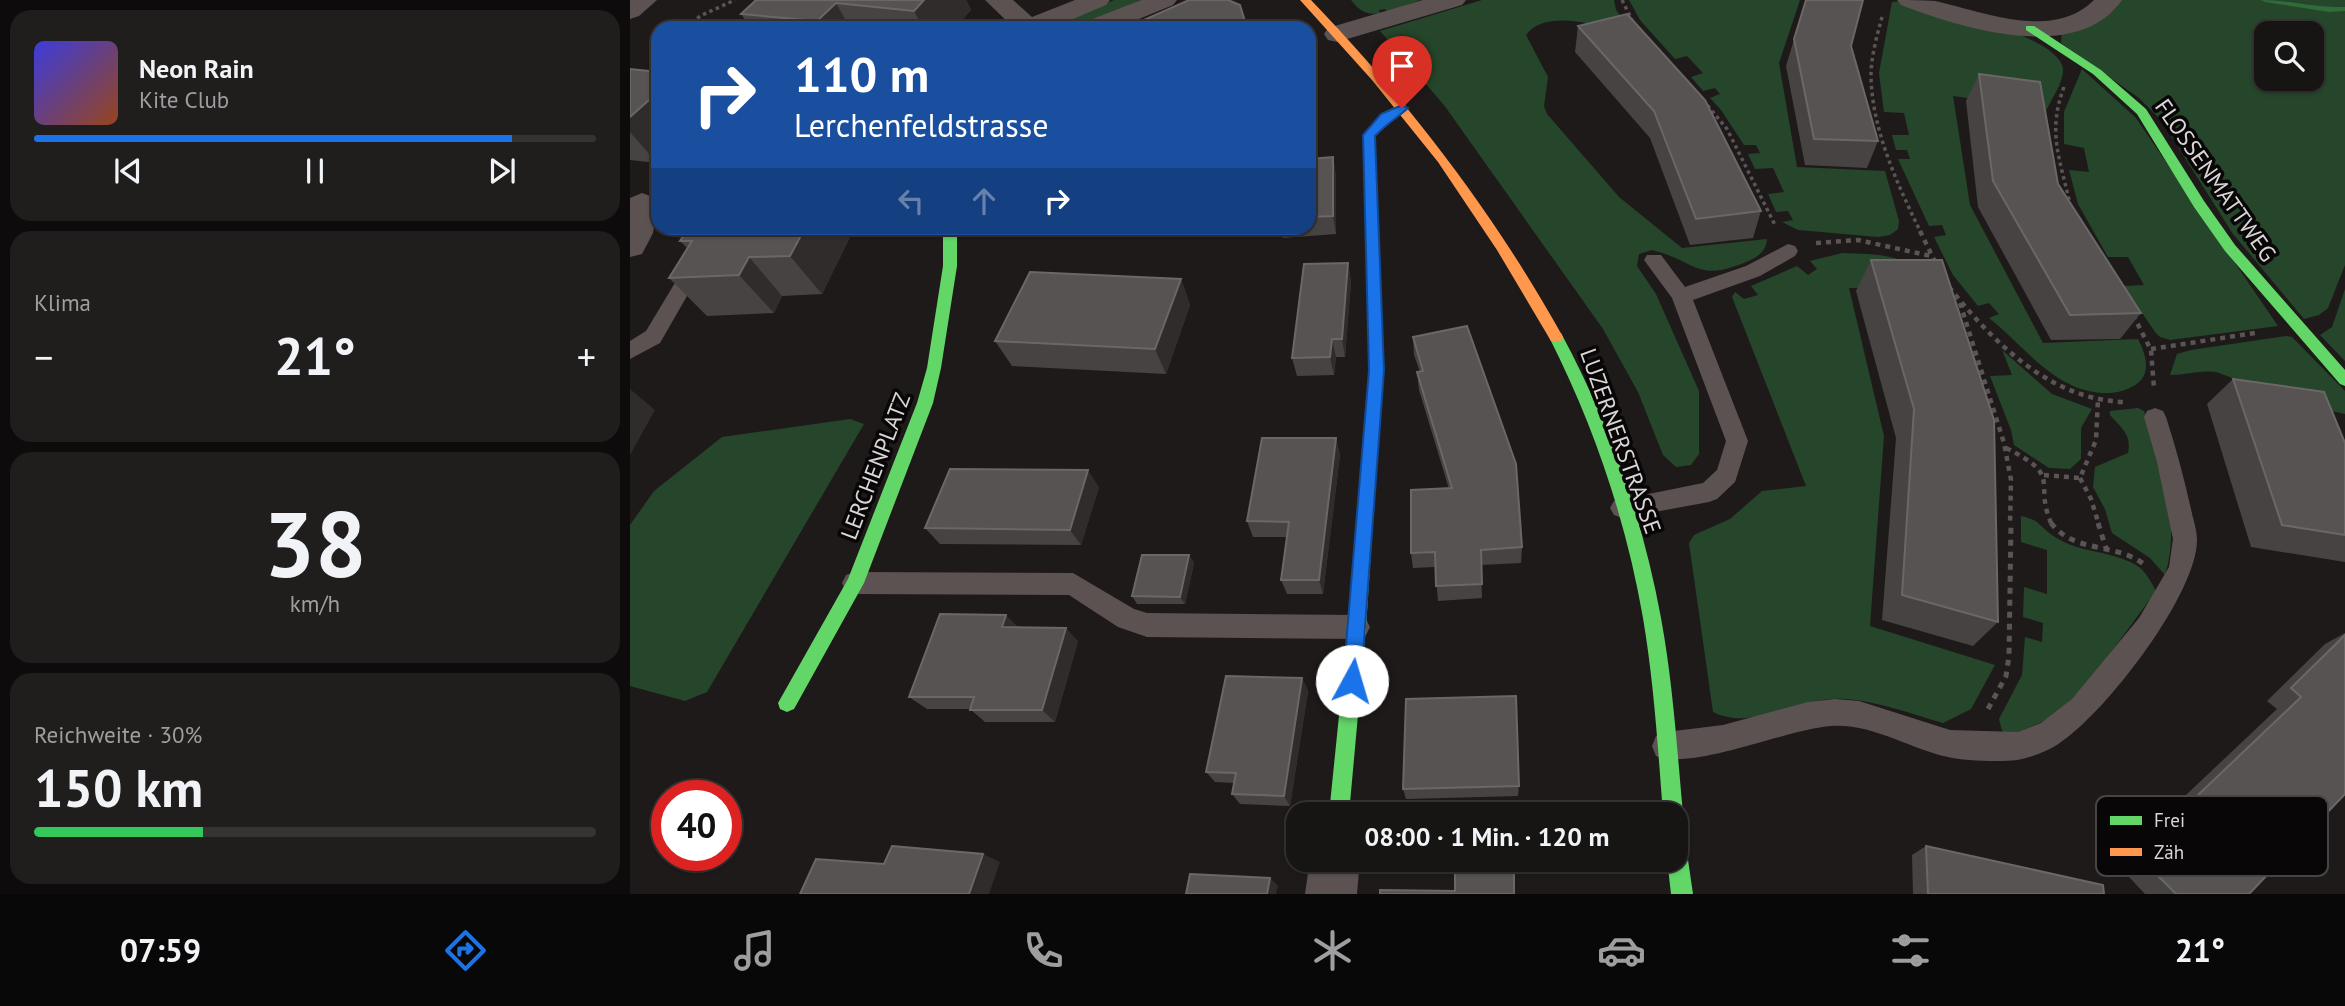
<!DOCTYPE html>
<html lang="de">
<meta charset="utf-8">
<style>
body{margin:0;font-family:"PT Sans",sans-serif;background:#201d1d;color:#f1f3f6;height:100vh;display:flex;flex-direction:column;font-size:26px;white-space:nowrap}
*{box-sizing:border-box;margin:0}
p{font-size:23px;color:#9e9ea0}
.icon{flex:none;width:38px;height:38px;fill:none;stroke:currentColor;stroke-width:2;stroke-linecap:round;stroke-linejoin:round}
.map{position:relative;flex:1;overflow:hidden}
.details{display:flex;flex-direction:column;gap:10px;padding:10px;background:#0d0b0b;width:630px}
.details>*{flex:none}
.top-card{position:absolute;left:21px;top:21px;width:665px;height:214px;border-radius:21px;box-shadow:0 2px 5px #0004,0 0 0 2px #363334;background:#1a4fa0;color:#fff;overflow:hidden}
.buttons{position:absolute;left:1624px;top:21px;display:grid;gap:14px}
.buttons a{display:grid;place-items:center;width:70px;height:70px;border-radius:14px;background:#171414;box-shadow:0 2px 5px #0004,0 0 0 2px #363334;font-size:35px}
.speed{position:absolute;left:21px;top:780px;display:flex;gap:14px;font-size:35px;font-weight:700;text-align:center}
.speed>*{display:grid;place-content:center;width:91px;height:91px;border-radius:50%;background:#171414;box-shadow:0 2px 5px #0004,0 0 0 2px #363334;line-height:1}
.speed .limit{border:10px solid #d22;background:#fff;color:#111}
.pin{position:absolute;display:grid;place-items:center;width:60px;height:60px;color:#fff;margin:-72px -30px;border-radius:50% 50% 50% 0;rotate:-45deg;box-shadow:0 0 7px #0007}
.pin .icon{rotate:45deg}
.me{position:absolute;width:77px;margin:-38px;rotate:6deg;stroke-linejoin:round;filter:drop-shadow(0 0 5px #0008)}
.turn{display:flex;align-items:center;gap:24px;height:147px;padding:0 28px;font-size:32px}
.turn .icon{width:91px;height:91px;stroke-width:2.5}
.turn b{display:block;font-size:49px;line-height:60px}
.lanes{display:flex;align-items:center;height:66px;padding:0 28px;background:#0003;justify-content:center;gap:35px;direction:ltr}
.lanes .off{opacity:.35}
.big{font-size:52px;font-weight:700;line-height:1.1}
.details .card{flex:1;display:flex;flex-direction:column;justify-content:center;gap:10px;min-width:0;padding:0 24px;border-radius:21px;background:#201d1d}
.details .dial{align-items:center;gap:0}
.dial b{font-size:91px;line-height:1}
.song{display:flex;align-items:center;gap:21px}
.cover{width:84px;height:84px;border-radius:10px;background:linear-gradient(135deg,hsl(240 70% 55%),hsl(20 70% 35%))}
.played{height:7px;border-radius:4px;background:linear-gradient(90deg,#1a73e8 85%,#363334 85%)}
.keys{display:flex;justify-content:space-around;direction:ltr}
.heat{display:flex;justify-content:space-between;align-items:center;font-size:38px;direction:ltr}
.charge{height:10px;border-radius:5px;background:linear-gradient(90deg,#34c759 30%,#363334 0)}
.trip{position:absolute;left:656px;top:802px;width:402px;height:70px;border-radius:21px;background:#171414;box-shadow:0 2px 5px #0004,0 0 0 2px #363334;font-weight:700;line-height:70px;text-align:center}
.dock{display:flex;height:112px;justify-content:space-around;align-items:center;background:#090808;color:#9e9ea0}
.dock .icon{width:49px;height:49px}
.dock .on{color:#1a73e8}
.dock b{font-size:32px;color:#f1f3f6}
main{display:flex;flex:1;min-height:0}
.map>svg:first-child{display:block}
.green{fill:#25462a;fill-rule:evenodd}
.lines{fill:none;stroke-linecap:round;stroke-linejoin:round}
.stream{fill:#2f6c3a;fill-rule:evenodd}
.path-far2{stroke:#5b5454;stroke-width:3.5;stroke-dasharray:3.5 3.5;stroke-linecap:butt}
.path-far1{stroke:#5b5454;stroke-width:4.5;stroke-dasharray:5 5;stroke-linecap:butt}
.path{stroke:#5b5454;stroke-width:5;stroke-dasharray:6 6;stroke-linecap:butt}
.lane{fill:#5d5252;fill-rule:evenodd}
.street{fill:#5d5252;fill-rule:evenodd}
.fast{fill:#63d668;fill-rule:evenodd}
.slow{fill:#ff974d;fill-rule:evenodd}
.wall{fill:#474343}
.shaded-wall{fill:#302c2c}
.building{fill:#575353;stroke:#6c6767;stroke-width:2}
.route{fill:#1a73e8;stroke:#114b97;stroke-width:2}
.labels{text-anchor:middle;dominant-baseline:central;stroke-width:7;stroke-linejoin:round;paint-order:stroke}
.street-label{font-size:23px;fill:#dbd6d6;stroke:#080606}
.key{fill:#080606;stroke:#474444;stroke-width:2}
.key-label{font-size:19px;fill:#dbd6d6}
</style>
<main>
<section class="details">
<div class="card">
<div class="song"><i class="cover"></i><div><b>Neon Rain</b><p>Kite Club</p></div></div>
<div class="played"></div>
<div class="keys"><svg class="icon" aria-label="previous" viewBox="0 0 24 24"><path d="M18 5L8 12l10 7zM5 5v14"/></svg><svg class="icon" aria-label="pause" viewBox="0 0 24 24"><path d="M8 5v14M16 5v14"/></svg><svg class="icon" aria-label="next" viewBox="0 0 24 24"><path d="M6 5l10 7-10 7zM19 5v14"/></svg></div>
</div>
<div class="card"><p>Klima</p>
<div class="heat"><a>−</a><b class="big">21°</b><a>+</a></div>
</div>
<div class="card dial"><b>38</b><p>km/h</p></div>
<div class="card"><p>Reichweite · 30%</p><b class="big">150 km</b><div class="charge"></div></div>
</section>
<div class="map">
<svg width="1715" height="894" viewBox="0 0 1715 894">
<rect width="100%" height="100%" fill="#1f1a1a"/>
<path class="green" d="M484,0H510L452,28L422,26Z
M721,0H791L757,12L755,9L749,10L750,13C736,16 729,10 721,0Z
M852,0H984L986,10L1005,35C978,28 916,6 896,35L918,77L914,106L917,114L989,197L1052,248L1137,239C1136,252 1128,257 1116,262C1066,283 1067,261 1022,250L1009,254L1007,266L1026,294L1069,391V454L1061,465L1046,467L1033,455L1008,392L973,329L814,105L750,31Z
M999,0H1170L1149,63L1167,167L1255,171L1269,221L1268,229L1260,235L1248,237L1168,230L1152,222L1163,220L1158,211L1146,212L1138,194L1154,192L1143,168L1125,169L1118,154L1130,153L1126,145H1114L1091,110L1080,98L1090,94L1085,88L1073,91L1061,77L1073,73L1057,56L1045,59L1010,20Z
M1487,0H1715V265L1698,308L1689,315L1674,319L1603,234L1531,120L1509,98L1431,43L1432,32ZM1636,33H1682V79H1636Z
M1272,1C1303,9 1429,34 1433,69C1434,81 1422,98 1417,109L1323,96L1340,205L1413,343L1508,339C1514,351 1521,368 1511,380C1504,388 1491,392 1481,393C1427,395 1398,349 1359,318L1369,314L1359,303L1348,306L1323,275L1304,237L1316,235L1312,225L1299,226L1268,159H1280L1277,150H1266L1262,135H1279L1274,113L1254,112L1249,73L1262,2Z
M1452,69L1506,118L1648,326L1540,340L1530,337L1525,332L1494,286L1514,285L1498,257H1478L1448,204L1439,170L1459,172L1454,148L1434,144V112Z
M1212,253C1257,255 1276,253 1308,288H1219L1254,436L1240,626L1365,665L1341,709L1313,723C1281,714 1236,697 1203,699C1162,701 1121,731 1083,712L1059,543L1064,535L1100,519L1132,491L1176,486L1102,297L1105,292L1114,299L1128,295L1121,286L1167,266L1178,275L1187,269L1180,261Z
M1715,289V361L1690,335L1702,327Z
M1656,336L1662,337L1715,391V414L1683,407L1586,372C1570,370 1557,375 1540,375L1547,354L1561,350Z
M1372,350L1422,394L1462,409L1451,428V459L1440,469L1419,468L1384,445L1381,430L1360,376L1382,375Z
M1508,408L1514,411C1530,464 1552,520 1535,575L1520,558L1482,533L1475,509L1463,487L1465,467L1498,453C1502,434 1491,428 1480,415V411Z
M220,419L234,424L77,692L55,701L0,686V525L24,491L92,437Z
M1391,516C1408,520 1406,522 1418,532C1444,554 1479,549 1506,565C1516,571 1521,582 1526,591L1451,693L1424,717L1379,736L1372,731L1369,719L1392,675L1395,637L1412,642L1413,623L1393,617L1394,587L1417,594V550L1391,542Z"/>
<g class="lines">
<path class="stream" d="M1631,0C1659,0 1687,8 1715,7V11L1699,12L1635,2Z"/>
<path class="path-far2" d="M992,0L1002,20
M1252,17C1247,36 1241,56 1241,76C1242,131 1268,185 1291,233
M57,28L70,16L105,0
M1434,87C1417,132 1430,159 1440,204
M1073,100L1097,129L1145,225"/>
<path class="path-far1" d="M1290,231L1306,264
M1186,243L1228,240L1301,256
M1319,287C1363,342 1420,400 1495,402
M1330,303L1374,443L1381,480L1380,525
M1503,315L1521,350L1524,388
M1521,349L1625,333
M1376,448C1435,477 1402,482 1422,525
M1414,475L1450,478L1466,440L1468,399
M1450,478L1461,499L1469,525"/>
<path class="path" d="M1421,523C1445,554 1486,542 1515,565
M1468,523L1476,548
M1358,709L1376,676L1379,656L1381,523"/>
<path class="lane" d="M78,228H96L30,343L0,359V341L16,331Z
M1158,244L1165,246L1168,251L1165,256L1130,276L1063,300L1118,441L1105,482L1087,499L1079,502L992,518L984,515L980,508L984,501L1073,483L1087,470L1096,441L1042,298L1014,260L1017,255H1031L1055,287L1116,266Z
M1525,408L1533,411L1536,417C1546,448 1554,478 1561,509C1563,519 1567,530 1567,540C1567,594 1476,712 1431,742C1421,750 1400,758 1387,760C1371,762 1334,761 1318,757C1280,749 1242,723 1201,726C1157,729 1063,771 1026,756L1022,746L1026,736L1036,732L1093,725L1178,702L1205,699L1229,701L1320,730L1388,732L1411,723L1442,699L1509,618L1539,567L1543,539L1527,462L1514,417L1517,411Z
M225,572L443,573L504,609L517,613L727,615L736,619L740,627L736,635L727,639L517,637L488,627L439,595L225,594L216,591L212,583L216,575Z"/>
<path class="street" d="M0,0H27L9,16L0,19Z
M355,0H383L402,17L445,0H480L476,5L422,28H384Z
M511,0H547L543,5L487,28H451L455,22Z
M793,0H836L832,5L707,42L698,40L694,34L698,28Z
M1267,0C1279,0 1293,0 1305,1C1354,12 1423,41 1464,0H1492C1447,65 1331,28 1271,5Z
M12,193L23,197L28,204L23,233L12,254L0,257V198Z
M680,859H730L727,894H675Z"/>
<path class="fast" d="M1396,26H1404L1471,70L1516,109L1574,201L1605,245L1715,370V386L1710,384L1595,251L1564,207L1507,114L1463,74L1396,30Z
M772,104L776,105V111L760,119L745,136L753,370L736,627L719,814H699L718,627L739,370L733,135L752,113Z
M313,228H327V266L311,368L303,403L234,583L164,709L157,712L150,709L148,703L218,579L287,403L297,368L313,266Z
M926,332L931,333C979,422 1013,519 1031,618C1043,683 1047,749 1053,814L1046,823V814H1033C1028,749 1024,683 1013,618C996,520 964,426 919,337Z
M1046,836L1053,839L1056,846L1063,894H1041L1037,859H1046Z"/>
<path class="slow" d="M670,0H681C779,102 864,213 933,337L931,341H921L867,250L808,162L742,80Z"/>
</g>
<path class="wall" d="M126,0H336L341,10L325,28H121L111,14Z
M1176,0L1221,46L1248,141L1237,168L1175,165L1156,66Z
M948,26L1131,211L1123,238L1060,245L1020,138L945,52Z
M0,69L28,72L27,163L0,160Z
M1349,74L1428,184L1511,313L1490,339L1421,340L1348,207L1336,101Z
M703,157L706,176V234L653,238L650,228H679V159Z
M58,228H212L220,237L192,294L152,296L144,313L77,316L39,278L57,248L50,241Z
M1241,260L1368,622L1343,646L1252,620L1266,438L1226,291Z
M718,263L721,282L715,357H706L704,375L667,376L662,358Z
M551,279L560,305L536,374L382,366L365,341Z
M783,337L892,547L891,563L851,565L852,598L808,601L805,567L783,568L781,553L819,489L789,390L787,372H790L784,355Z
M1603,379L1715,443V562L1621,547L1577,404Z
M706,438L710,455L693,594H657L651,580L657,537H623L617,521Z
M469,487L451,545L310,544L295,528Z
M559,555L564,563L555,604H507L502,596Z
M388,627L448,641L425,722H355L340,709H297L279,697Z
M1715,633V794L1619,894H1515L1485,862L1647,709L1637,701L1695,644Z
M672,678L678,691L660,806L610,804L602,794L604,783L585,782L576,772Z
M889,786L888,796L776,799L773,789Z
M1296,846L1474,894H1283L1282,855Z"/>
<path class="shaded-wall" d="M294,0H336L341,10L325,28H293L284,11Z
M206,3L220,28H191L187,21Z
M28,92V163H27L0,132V117Z
M703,157L706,176V234L703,216Z
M175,228H212L220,237L192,294L160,256Z
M119,257L152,296L144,313L109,275Z
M718,263L721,282L715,357L712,339Z
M551,279L560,305L536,374L525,349Z
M702,339L706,357L704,375L700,357Z
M0,389L25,410L0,455Z
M706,438L710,455L693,594L689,580Z
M458,470L469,487L451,545L440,530Z
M559,555L564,563L555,604L550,597Z
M376,615L390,629L372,627Z
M436,628L448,641L425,722L412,710Z
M672,678L678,691L660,806L654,796Z
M353,854L370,862L359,894H339Z
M640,878L648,886L646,894H637Z"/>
<path class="building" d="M126,0H294L284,11L206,3L187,21L111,14Z
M559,0H598L610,5L617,28H496Z
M1176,0H1233L1221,46L1248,141L1184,139L1164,39Z
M997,14L1075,100L1131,211L1066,219L1024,111L948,26Z
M0,69L28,72V92L0,117Z
M1349,74L1410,82L1428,184L1511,313L1440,315L1363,181Z
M703,157V216L679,217V159Z
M58,228H175L160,256L119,257L109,275L39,278L62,241H50Z
M1241,260H1312L1364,420L1368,622L1272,595L1284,409Z
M718,263L712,339H702L700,357L662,358L674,264Z
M400,272L551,279L525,349L365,341Z
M837,326L886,464L892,547L851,550L852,584L806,586L805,552L781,553V490L822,488L787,372L793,371L783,337Z
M1603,379L1694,392L1715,443V535L1652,525Z
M632,438H706L689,580H651L659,522L617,521Z
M320,469L458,470L440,530L295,528Z
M512,555H559L550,597L502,596Z
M310,614L376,615L372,627L436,628L412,710H340L344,697H279Z
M1715,635V794L1619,894H1546L1506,854L1671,697L1661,688Z
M596,676L672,678L654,796L602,794L606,773L576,772Z
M886,696L889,786L773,789L776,699Z
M262,846L353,854L339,894H170L186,859L254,864Z
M1296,846L1473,885L1474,894H1298Z
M825,871L884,872V894H750V890L825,891Z
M560,874L640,878L637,894H556Z"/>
<path class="route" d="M772,105L778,108C767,118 756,124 745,136L754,370L731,681L728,687L722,690L715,687L713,681L739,370L733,135L751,114Z"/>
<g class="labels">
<g class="street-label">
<text transform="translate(1586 180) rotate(55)">FLOSSENMATTWEG</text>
<text transform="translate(991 441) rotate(70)">LUZERNERSTRASSE</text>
<text transform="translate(245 466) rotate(-69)">LERCHENPLATZ</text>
</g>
</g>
<rect x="1466" y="796" width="232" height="80" rx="10" class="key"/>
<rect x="1480" y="816" width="32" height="9" fill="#63d668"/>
<rect x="1480" y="848" width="32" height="8" fill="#ff974d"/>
<g class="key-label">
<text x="1524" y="827">Frei</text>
<text x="1524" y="859">Zäh</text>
</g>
</svg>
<div class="buttons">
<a><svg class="icon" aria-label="search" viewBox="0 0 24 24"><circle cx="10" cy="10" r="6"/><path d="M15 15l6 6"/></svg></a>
</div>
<div class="speed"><div class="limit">40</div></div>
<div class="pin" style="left:772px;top:108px;background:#d93025"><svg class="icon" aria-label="arrive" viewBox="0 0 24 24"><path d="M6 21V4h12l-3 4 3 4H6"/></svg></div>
<svg class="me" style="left:722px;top:681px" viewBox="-20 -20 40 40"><circle r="19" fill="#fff"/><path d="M0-13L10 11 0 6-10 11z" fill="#1a73e8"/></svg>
<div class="trip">08:00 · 1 Min. · 120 m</div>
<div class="top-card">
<div class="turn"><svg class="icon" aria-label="right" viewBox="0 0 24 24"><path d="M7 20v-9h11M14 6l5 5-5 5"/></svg><div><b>110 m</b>Lerchenfeldstrasse</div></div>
<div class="lanes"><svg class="icon off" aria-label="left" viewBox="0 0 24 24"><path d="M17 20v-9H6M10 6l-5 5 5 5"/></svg><svg class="icon off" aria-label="ahead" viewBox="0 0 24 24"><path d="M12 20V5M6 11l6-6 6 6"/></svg><svg class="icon" aria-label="right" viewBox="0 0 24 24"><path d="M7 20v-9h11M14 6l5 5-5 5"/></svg></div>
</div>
</div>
</main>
<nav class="dock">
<b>07:59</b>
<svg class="icon on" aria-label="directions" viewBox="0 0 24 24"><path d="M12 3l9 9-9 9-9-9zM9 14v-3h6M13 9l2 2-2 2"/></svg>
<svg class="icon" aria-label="music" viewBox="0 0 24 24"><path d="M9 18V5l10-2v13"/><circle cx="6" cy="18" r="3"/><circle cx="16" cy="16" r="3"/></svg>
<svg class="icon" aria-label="phone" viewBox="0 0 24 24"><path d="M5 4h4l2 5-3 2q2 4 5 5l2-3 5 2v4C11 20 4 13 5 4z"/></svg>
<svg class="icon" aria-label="climate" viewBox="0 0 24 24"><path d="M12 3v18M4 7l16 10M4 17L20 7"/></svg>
<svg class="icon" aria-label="car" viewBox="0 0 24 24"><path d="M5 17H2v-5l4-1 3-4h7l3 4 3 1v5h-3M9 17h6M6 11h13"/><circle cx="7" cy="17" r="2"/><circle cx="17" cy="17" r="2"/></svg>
<svg class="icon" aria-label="filters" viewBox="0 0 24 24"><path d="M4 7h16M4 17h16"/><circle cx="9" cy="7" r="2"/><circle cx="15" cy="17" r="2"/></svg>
<b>21°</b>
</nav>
